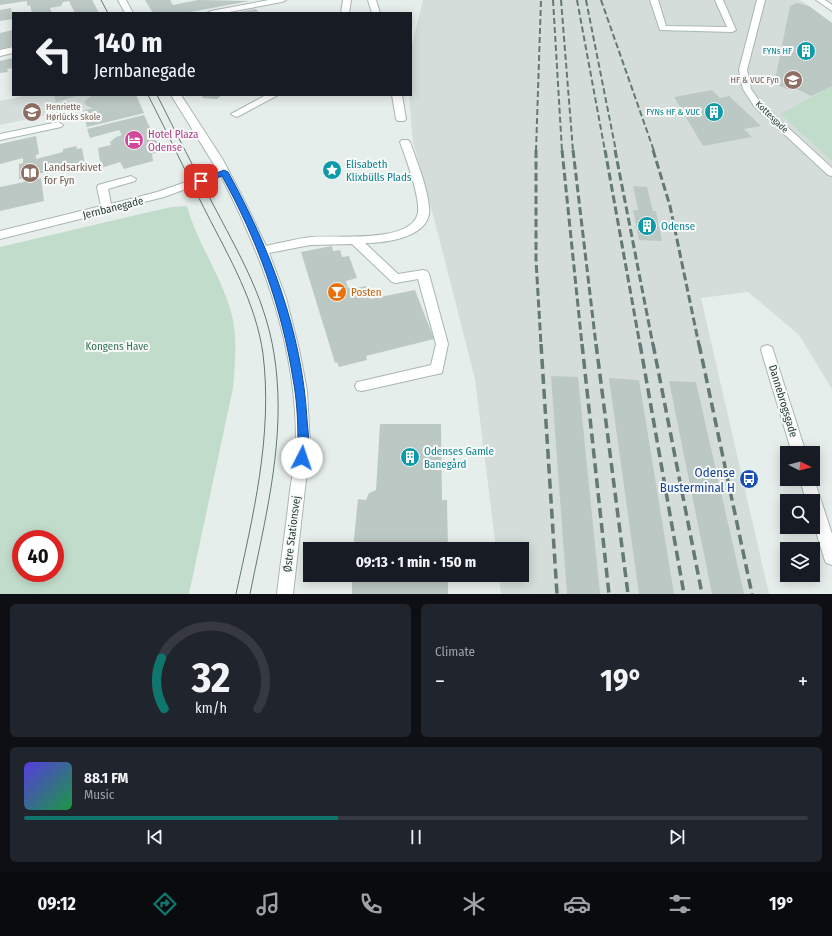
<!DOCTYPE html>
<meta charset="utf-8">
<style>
body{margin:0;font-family:"Fira Sans Condensed",sans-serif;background:#20242c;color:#f1f3f6;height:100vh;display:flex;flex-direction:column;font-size:15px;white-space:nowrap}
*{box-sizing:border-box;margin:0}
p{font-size:13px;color:#9ea1a6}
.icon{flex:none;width:22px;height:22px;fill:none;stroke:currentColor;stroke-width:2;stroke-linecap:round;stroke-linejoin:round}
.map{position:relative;height:594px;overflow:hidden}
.panel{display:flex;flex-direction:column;gap:10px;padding:10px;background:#0d0f14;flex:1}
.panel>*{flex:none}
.top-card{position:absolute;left:12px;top:12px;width:400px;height:84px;border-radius:0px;box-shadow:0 2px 10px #0003;background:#171b24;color:#f1f3f6;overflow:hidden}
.needle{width:26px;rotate:96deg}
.fabs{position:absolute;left:780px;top:446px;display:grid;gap:8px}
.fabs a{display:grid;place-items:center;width:40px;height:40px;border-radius:0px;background:#171b24;box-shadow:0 2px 10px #0003;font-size:20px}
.speed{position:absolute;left:12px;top:530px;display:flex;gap:8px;font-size:20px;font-weight:700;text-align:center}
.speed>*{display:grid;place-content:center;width:52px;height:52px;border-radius:50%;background:#171b24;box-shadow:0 2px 10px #0003;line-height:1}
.speed .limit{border:6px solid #d22;background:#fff;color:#111}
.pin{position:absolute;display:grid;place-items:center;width:34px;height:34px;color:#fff;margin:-17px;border-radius:8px;box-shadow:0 2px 6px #0006}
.me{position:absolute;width:44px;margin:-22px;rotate:4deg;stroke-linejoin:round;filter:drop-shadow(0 0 3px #0008)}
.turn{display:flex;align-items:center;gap:14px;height:84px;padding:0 16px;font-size:18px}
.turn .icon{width:52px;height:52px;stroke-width:2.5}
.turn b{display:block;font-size:28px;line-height:34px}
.big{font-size:30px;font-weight:700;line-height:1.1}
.panel .tile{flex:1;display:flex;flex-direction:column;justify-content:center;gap:6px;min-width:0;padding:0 14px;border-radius:6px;background:#20242c}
.panel .dial{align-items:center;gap:0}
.dial svg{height:104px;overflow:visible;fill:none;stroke:#363941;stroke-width:7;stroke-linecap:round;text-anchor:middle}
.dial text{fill:#f1f3f6;stroke:none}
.song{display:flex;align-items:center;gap:12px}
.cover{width:48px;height:48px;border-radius:6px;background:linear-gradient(135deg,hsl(250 70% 55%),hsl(140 70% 35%))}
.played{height:4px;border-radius:2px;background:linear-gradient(90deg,#0f766e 40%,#363941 40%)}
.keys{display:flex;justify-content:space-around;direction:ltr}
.heat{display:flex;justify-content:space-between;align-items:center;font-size:22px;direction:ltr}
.panel .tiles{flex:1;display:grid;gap:10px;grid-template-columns:1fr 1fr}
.tile:last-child{grid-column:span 2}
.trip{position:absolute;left:303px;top:542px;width:226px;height:40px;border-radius:0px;background:#171b24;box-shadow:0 2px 10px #0003;font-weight:700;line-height:40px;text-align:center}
.tabs{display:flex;height:64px;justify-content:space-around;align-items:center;background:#090b0e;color:#9ea1a6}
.tabs .icon{width:28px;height:28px}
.tabs .selected{color:#0f766e}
.tabs b{font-size:18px;color:#f1f3f6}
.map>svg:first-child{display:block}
.built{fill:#d4ddda}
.green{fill:#c2dccb;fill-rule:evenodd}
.building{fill:#bcc8c4}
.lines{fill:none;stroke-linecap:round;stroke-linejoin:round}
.minor-casing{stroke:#a9b6b2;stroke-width:2}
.minor{fill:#fff;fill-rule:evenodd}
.tram{stroke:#627975;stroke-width:1}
.rail-far2{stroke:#627975;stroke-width:2;stroke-dasharray:6 3;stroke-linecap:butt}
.rail-far1{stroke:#627975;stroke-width:3;stroke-dasharray:8 3.5;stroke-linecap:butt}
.rail{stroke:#627975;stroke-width:3.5;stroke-dasharray:10 5;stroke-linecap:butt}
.route{fill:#1a73e8;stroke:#114b97}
.labels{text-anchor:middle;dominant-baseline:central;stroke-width:4;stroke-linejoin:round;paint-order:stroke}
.far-culture-label{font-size:9px;fill:#0d838f;stroke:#f7faf9;text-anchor:end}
.far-education-label{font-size:9px;fill:#785e54;stroke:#f7faf9;text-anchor:end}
.far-street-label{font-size:9px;fill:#273e3a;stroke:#f7faf9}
.hotel-label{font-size:11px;fill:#b23c85;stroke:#f7faf9;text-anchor:start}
.culture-label{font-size:11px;fill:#0d838f;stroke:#f7faf9;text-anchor:start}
.education-label{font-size:11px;fill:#785e54;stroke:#f7faf9;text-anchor:start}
.street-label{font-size:11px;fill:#273e3a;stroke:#f7faf9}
.food-label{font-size:11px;fill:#c56008;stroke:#f7faf9;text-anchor:start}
.park-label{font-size:11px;fill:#357151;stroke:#f7faf9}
.near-transit-label{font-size:13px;fill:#164399;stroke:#f7faf9;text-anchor:end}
</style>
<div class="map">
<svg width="832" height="594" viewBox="0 0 832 594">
<rect width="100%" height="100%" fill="#e6eeeb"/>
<path class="built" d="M423,0H800L832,23V389L799,335L748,292L701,298L769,594H501L499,575H522V549H496L475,379L436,226L413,142L409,95H411V49Z
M28,95H136L144,113L87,127L83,111L80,108L0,125V101Z"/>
<path class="green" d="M832,86V161L780,114Z
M187,206C197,243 221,275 231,312C238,336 235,363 233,388L189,594H0V247L136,215L172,207ZM21,539H55V573H21Z"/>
<path class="building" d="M0,0H27V1L0,5Z
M27,0H92L99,13H75L69,1L63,2L61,6L50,8L52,13H32L30,5L27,6Z
M145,0H170L173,5L198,0L250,1L185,13H153Z
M797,3L809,6L832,23V86L811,96L799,90L787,89L777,85L775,80L790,6Z
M11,8L13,19L0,21V10Z
M256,9L259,13H239V12Z
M13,30V46L0,49V33Z
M13,58V68L7,69L8,72L0,73V61Z
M712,90L720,98L729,96L761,126L744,129L752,137L703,146L674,97Z
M54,95H80L56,102Z
M92,95H136L144,113L87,127L83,111L93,108L87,106L84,102Z
M201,95H222L217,99L203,98Z
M144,115L161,151L152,154L153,161L124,169L120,162L101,168L98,148L111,145L110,142L116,137L122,135L119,130L90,138L87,129Z
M36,136L39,154L36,155V159L63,152V149L76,146L77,149L82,148L85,165L36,174L37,179L41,178L44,201L0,211V187L24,182L23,179H19V164L23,163V158L0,164V144Z
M633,186L647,187L653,211H656L662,241L639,240L633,210H638Z
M332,246L333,251L340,250L342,257L349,256L357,278L346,281L348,288L352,287L353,289L366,286L370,299L415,290L434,339L366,356L367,360L339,367L337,362L335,363L301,252Z
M551,376L578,377L600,594H567Z
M609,378L639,380L674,594H639Z
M669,381L696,382L744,594H712Z
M380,424H441L442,500H447L448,549H353L358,499L366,500L369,493L376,490Z
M352,575H448V594H352Z"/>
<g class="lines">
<defs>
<path id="minor" d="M118,0H126L133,13H125Z
M269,0H286L282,2L224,13H207L211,11Z
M343,0H351L349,13H341Z
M368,0H376L380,13H372Z
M650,0H658L666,26L727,27L715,0H723L736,30L732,32L660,30Z
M757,0H765L747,70L751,89L760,102L832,168V176L828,175L754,106L743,89L739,70Z
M816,0H825L832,5V11Z
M13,47V53L0,56V50Z
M171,95H181L223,160L244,200L266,246C280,243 295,239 311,237C335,235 407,243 417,216C423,203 405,156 400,142L402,140H408L410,142C416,159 431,196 429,214C425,238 385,243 365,243L398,274L423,270L427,271L429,274L448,344L442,373L362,391L357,390L355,386L357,382L362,381L431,365L436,344L418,279L396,283L392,282L352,244L310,245L269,253L286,298L299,349L307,391L310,444L293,594H277C281,560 286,526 290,491C292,476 296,459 296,443C297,349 264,259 221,176L164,197L112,210L111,212L104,213L0,239V231L101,206L97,187L98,185L131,176L136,179L135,181L108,189L111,204L157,192L218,171Z
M266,95H278L239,116L236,117L231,114Z
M392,95H402L406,119L404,121H398L396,119Z
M58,122L63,125L61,127L0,140V134Z
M767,345L772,347L773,350L806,453H792L761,350L762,347Z
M813,476L832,534V565L826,563L824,558L813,522V501H806L800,479H813Z"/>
</defs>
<use href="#minor" class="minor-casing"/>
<use href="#minor" class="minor"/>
<path class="tram" d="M101,0L108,13
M148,95C168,134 186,173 206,212C229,257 256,303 263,354C273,435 253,516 236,594
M157,95C176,133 195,170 215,208C246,267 272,311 277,379C283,451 264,524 250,594"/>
<path class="rail-far2" d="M553,0L562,151
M561,0L573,151
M577,0L605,151
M586,0L616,151
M601,0L654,151
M536,151L541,0"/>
<path class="rail-far1" d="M536,150V260L541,345
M562,150L582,345
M573,150L596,345
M605,150L640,345
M615,150L653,345
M653,150L670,206L699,345"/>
<path class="rail" d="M541,344L557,594
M582,344L609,594
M596,344L628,594
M640,344L684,594
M653,344L702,594
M699,344L752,594"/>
</g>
<path class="route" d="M224,170L228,172C270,248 302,332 307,419C308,432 311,449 305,461L302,462L298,461C295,455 298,449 298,443C298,422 297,400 293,379C282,308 257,239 222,176L201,183L197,181Z"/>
<defs>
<symbol id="building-disc" viewBox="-11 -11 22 22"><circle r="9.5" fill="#0f9aa8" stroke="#f7faf9"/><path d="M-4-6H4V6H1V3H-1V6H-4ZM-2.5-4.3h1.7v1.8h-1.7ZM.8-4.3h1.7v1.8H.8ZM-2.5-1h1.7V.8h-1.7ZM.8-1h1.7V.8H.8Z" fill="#fff"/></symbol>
<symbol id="university-disc" viewBox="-11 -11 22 22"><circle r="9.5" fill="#8d6e63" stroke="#f7faf9"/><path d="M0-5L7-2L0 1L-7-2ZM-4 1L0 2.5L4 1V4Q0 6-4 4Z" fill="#fff"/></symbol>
<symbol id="school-disc" viewBox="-11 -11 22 22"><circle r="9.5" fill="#8d6e63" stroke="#f7faf9"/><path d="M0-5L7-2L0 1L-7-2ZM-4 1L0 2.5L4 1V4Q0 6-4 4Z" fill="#fff"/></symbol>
<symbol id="hotel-disc" viewBox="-11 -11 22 22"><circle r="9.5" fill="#d1479c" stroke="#f7faf9"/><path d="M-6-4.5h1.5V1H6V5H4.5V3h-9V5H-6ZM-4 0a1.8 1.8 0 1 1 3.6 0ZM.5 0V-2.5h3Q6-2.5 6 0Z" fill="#fff"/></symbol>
<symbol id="sight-disc" viewBox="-11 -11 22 22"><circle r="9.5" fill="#0f9aa8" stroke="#f7faf9"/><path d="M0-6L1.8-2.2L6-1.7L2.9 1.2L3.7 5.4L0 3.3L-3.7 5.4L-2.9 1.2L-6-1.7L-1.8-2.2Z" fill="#fff"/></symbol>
<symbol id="library-disc" viewBox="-11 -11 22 22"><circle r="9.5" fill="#8d6e63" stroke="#f7faf9"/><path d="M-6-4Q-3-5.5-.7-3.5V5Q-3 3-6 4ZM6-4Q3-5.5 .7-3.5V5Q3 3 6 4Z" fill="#fff"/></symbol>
<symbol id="bar-disc" viewBox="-11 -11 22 22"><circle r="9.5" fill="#e8710a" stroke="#f7faf9"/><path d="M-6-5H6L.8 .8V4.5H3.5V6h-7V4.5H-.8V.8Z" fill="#fff"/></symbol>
<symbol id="bus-disc" viewBox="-11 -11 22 22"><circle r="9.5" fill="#1a4fb4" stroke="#f7faf9"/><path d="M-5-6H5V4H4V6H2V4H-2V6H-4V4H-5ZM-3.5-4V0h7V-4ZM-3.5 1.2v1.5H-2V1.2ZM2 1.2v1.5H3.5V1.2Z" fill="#fff"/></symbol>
</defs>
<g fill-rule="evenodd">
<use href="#building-disc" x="795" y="40" width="22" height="22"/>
<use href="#university-disc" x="782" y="69" width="22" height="22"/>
<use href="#school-disc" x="21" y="101" width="22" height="22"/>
<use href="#building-disc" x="703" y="101" width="22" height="22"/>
<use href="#hotel-disc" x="123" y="129" width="22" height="22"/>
<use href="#sight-disc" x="321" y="159" width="22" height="22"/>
<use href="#library-disc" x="19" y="162" width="22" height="22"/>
<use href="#building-disc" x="636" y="215" width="22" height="22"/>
<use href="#bar-disc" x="326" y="281" width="22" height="22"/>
<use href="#building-disc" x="399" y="446" width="22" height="22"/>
<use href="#bus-disc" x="738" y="468" width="22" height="22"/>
</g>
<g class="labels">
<g class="far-culture-label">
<text x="792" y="51">FYNs HF</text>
<text x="700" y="112">FYNs HF &amp; VUC</text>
</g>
<g class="far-education-label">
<text x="779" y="80">HF &amp; VUC Fyn</text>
<text x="46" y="107" text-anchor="start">Henriette<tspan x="46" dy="10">Hørlücks Skole</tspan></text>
</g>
<g class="far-street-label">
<text transform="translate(772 117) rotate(44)">Kottesgade</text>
</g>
<g class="hotel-label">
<text x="148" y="134">Hotel Plaza<tspan x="148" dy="13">Odense</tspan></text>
</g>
<g class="culture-label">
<text x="346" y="164">Elisabeth<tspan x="346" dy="13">Klixbülls Plads</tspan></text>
<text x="661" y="226">Odense</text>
<text x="424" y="451">Odenses Gamle<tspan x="424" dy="13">Banegård</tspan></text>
</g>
<g class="education-label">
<text x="44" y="167">Landsarkivet<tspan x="44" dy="13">for Fyn</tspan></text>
</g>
<g class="street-label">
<text transform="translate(113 208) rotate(-14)">Jernbanegade</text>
<text transform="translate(783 401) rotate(73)">Dannebrogsgade</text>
<text transform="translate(292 534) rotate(-83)">Østre Stationsvej</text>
</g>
<g class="food-label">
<text x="351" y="292">Posten</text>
</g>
<g class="park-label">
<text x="117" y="346">Kongens Have</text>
</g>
<g class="near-transit-label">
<text x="735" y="472">Odense<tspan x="735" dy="15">Busterminal H</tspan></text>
</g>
</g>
</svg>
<div class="fabs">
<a><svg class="needle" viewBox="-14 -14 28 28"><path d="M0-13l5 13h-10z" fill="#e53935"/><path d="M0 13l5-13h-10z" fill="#9ea1a6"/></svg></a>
<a><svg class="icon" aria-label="search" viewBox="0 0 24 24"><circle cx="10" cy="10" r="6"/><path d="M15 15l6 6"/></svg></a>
<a><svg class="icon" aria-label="layers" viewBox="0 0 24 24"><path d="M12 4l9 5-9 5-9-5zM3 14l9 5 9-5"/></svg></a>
</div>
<div class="speed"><div class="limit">40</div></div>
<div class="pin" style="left:201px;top:181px;background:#d93025"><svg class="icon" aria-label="arrive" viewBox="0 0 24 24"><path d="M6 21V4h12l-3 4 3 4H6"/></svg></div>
<svg class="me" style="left:302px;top:458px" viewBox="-20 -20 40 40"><circle r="19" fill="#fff"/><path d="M0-13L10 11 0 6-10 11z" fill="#1a73e8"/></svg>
<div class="trip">09:13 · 1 min · 150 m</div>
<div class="top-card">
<div class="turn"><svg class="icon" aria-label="left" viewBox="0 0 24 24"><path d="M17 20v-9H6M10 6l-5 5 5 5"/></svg><div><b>140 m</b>Jernbanegade</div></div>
</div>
</div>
<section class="panel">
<div class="tiles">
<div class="tile dial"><svg viewBox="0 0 100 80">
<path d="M14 69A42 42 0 1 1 86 69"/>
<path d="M14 69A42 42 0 0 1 12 30" stroke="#0f766e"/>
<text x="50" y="56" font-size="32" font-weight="700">32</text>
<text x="50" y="72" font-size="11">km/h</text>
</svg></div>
<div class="tile"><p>Climate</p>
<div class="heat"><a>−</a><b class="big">19°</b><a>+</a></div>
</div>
<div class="tile">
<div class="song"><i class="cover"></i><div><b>88.1 FM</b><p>Music</p></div></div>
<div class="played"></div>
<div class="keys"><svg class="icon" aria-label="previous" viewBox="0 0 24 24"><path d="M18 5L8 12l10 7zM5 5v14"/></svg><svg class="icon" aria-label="pause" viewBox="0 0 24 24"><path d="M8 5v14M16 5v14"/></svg><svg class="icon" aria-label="next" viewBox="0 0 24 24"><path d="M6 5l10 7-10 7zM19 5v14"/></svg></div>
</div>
</div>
</section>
<nav class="tabs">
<b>09:12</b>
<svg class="icon selected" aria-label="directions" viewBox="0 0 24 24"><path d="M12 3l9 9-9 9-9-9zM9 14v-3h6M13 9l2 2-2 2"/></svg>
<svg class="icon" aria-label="music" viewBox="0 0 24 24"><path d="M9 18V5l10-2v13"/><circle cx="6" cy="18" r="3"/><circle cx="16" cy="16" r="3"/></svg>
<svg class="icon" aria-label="phone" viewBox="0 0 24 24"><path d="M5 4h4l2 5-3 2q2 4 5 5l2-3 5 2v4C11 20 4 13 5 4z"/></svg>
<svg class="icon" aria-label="climate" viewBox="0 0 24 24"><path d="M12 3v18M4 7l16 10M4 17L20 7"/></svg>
<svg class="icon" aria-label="car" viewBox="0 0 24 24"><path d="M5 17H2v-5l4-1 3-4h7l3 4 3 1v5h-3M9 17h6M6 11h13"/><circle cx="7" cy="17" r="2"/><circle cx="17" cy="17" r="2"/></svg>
<svg class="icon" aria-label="filters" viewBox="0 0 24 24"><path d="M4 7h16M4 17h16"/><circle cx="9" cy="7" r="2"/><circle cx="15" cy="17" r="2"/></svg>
<b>19°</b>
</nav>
